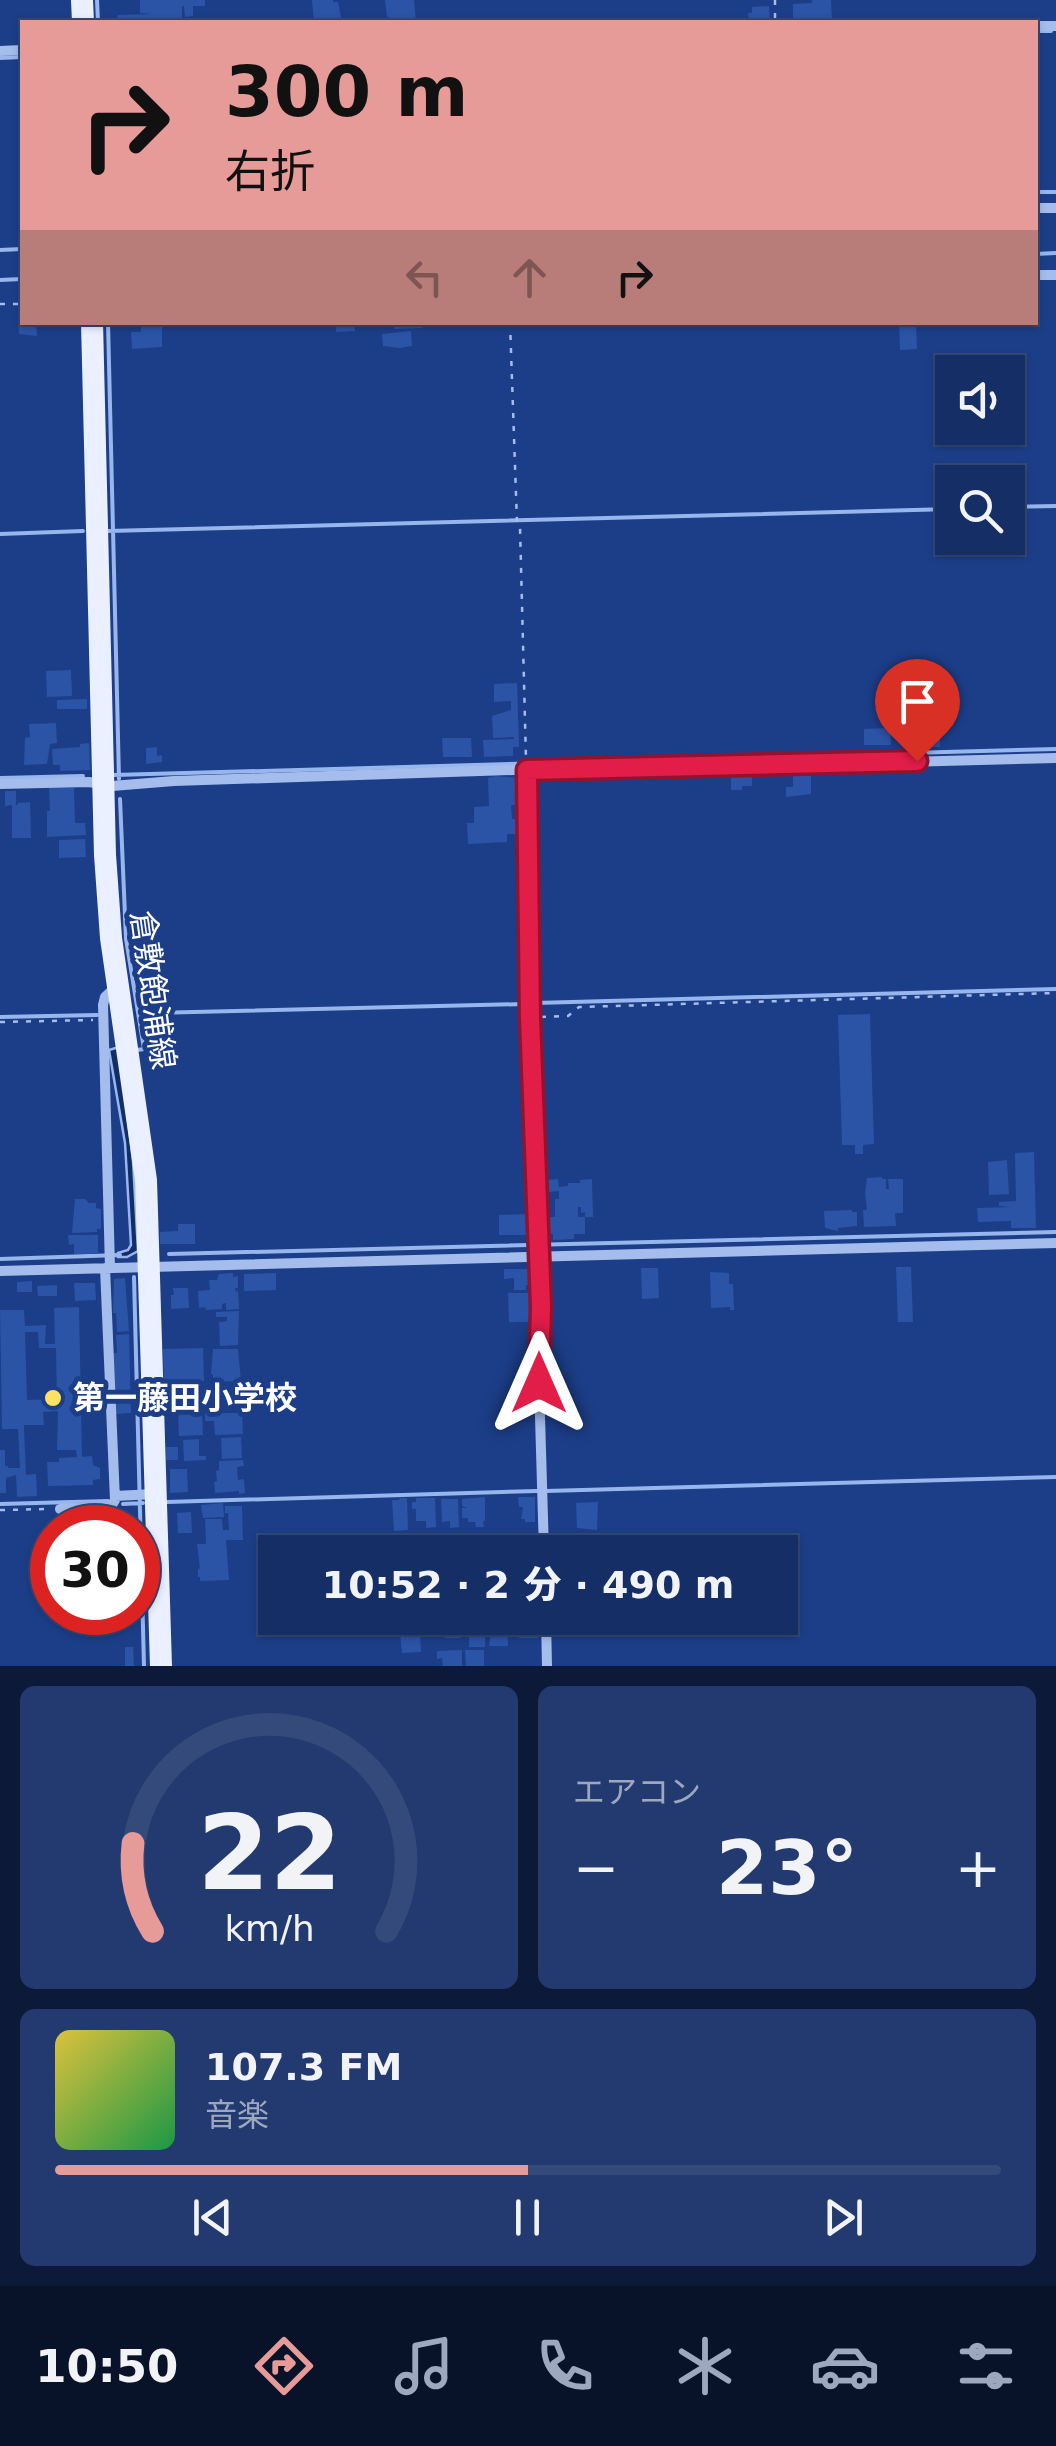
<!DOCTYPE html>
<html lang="ja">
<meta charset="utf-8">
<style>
body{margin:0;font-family:"DejaVu Sans","Noto Sans JP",sans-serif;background:#223a6f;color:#f1f3f6;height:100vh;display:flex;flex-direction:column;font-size:38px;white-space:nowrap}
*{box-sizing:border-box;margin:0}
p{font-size:32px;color:#9da8bf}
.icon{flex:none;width:55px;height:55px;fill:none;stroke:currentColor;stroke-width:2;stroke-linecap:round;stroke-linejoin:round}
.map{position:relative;height:1666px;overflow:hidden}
.panel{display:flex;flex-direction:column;gap:20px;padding:20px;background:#0c1938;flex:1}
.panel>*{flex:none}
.hud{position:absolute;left:20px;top:20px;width:1018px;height:305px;border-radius:0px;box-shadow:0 2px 8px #0004,0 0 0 2px #344a7a;background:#e69b98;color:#111;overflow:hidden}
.buttons{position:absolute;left:935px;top:355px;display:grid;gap:20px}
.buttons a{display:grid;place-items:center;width:90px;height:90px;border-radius:0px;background:#152e66;box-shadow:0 2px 8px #0004,0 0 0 2px #344a7a;font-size:50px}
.speed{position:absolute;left:30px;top:1505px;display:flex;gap:20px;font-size:50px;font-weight:700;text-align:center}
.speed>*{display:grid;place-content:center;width:130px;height:130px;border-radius:50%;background:#152e66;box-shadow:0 2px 8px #0004,0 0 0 2px #344a7a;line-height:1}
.speed .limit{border:15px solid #d22;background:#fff;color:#111}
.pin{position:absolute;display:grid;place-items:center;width:85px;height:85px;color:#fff;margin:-102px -42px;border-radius:50% 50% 50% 0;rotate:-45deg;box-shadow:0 0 10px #0007}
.pin .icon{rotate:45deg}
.me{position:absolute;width:110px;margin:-55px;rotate:0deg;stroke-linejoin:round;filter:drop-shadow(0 0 8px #0008)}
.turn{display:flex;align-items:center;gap:35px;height:210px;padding:0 40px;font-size:45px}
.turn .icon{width:130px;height:130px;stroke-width:2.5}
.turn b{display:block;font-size:70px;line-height:85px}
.lanes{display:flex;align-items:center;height:95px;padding:0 40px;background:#0003;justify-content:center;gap:50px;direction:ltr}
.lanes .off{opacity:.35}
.big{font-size:75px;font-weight:800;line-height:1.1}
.panel .card{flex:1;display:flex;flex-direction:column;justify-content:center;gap:15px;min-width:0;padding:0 35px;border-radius:15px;background:#223a6f}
.panel .dial{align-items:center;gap:0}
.dial svg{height:260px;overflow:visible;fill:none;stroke:#344a7a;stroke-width:7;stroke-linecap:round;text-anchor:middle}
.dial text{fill:#f1f3f6;stroke:none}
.song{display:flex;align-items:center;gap:30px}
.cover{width:120px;height:120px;border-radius:15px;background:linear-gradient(135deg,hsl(50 70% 55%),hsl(140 70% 35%))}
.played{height:10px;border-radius:5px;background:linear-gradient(90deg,#e69b98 50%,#344a7a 50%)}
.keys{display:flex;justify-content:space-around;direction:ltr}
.heat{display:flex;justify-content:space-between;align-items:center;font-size:55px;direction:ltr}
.panel .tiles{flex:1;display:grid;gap:20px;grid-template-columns:1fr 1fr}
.card:last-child{grid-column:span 2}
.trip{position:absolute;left:258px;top:1535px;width:540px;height:100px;border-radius:0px;background:#152e66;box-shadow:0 2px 8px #0004,0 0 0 2px #344a7a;font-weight:800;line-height:100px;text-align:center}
.dock{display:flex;height:160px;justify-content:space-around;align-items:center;background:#081229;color:#9da8bf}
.dock .icon{width:70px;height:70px}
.dock .active{color:#e69b98}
.dock b{font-size:45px;color:#f1f3f6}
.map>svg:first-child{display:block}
.water{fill:#132d66;stroke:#98b6ee;stroke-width:2.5}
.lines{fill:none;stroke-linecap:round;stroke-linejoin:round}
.stream{stroke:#98b6ee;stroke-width:4}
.building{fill:#2b53a6;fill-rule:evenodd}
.path{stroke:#a5bdec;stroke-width:2.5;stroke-dasharray:5 8;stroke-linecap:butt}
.street{stroke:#a5bdec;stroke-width:10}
.primary{stroke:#eaf0ff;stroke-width:22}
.route-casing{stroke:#92132f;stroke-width:25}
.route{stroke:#e11d48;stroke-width:18}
.poi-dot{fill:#fce263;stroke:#1c3e88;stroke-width:4}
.labels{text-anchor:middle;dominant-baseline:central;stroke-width:10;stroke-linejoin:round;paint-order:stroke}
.street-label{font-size:32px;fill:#fff;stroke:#1c3e88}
.poi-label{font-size:32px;font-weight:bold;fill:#fff;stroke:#1c3e88;text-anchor:start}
</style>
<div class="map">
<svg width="1056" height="1666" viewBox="0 0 1056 1666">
<rect width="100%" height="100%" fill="#1c3e88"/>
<path class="water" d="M119,1047L133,1161L138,1251L127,1257H118V1253L128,1250L131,1245L125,1143L109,1050Z"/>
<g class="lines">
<path class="stream" d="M97,0L98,22
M1035,31H1051
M0,58L22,57
M1035,192H1056
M0,250L22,249
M1035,254L1056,253
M0,280L22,279
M108,322L119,779
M1008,507L1056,506
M108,531L952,509
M0,534L83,531
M114,775L1056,749
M0,778L83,776
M120,799L126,939L144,1049L137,1050
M535,1003L1056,989
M152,1013L524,1004
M0,1017L97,1015
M169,1254L1056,1232
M0,1259L120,1255
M134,1277L144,1666
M546,1491L1056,1477
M167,1502L537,1491
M0,1504L108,1501
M123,1504L143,1503"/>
</g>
<path class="building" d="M140,0H205V6H193V16L185,17L184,6H182V18H144V22H116L118,15L151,14L140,13Z
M312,0H333V2H338L342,22H314Z
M385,0H414L416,22H405V19L390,21L389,17H387Z
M812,0H831L832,20H825V22H793V4L812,3Z
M769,6L770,22H749L748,13H752V7Z
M18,311H22V322H36L37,336L19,334Z
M141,322H162V347L132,349L131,332H141Z
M336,322H354L355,331L336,332Z
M394,322H422L423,328L394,329Z
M899,322H916L917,349L900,350Z
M411,331L412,346L400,348L383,346L382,334Z
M71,670L72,696L47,697L46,671Z
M517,683L519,747H513V756L484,757L483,740L514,739V737L493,738L492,716L511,710V701L494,702V684Z
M933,694L934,712H937L936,696H947L948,726H937V730H940V747H904L903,730H907V711H912L911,695Z
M87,699V709H57V700Z
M56,723L57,743L50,744L47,764L24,765L25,738L30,737L29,724Z
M890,728L891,745H864V729Z
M442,738H471L472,757H443Z
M89,743L90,770L60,771V765H53L52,749L80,747V744Z
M157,747V756L162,755V762L146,764V748Z
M752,771V786H742V790H731V772Z
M811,775V794L786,797V787H793V776Z
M495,776L519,778L520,805H511L512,819H521V834H507V842L468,844L467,823H474V807L489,806L488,778Z
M49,787L74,788L75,823H85L86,835L47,837V811H50Z
M5,791H16V806L18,803L30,802L31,838H12V805L5,806Z
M85,839L86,857L59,858V840Z
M870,1014L874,1144L863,1145V1154H855V1145H842L838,1015Z
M1034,1152L1036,1228H1011V1221L978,1222L977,1208L1011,1207L999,1206V1202L1016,1201L1015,1153Z
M1007,1160L1009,1194L989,1195L988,1162Z
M882,1177V1179H886V1189H889L888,1179H903V1213H895L896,1226L864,1227L863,1210H867L865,1193L867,1178Z
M558,1179L559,1187L568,1186V1183H580V1180L592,1179L593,1217H585V1212L581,1213V1207H578V1217H585V1234H574V1239L553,1240V1234H548V1217H555V1199H559V1191L548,1192L547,1180Z
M75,1199H85L89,1203H96V1208L101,1209V1229H97V1232L72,1233Z
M852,1210V1212H857V1226L838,1228V1231L825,1228L824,1211Z
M528,1214L529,1235H499V1215Z
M178,1224H195V1244H160V1232L178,1231Z
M68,1235H98V1254H74V1244L69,1245Z
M896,1267H911L913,1322H898Z
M641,1268H658L659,1298L642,1299Z
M504,1269H532V1285H526V1290H514V1278L504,1279Z
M710,1272L729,1273V1284H733L734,1310H730V1307L711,1308Z
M233,1273V1277L238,1276V1288H235L236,1292L238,1291L239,1309L226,1310V1303L222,1304V1309L206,1310L205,1307L199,1308L198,1291L210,1290L209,1280H217L219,1274Z
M276,1273V1290L244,1291V1274Z
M125,1278L129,1331L117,1332L116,1313H113L114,1279Z
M32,1281V1292H17V1282Z
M74,1283H95L96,1300L75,1301Z
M57,1285V1296H38L37,1286Z
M173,1288H188L189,1308L171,1309V1295H174Z
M508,1293H534V1322H509Z
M79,1307L82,1457L92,1456L93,1465L100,1468V1479L93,1480V1485L48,1486L47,1462H59V1458L77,1457L76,1450H57L58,1411L43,1412L44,1425H24V1429L26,1475L36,1474L37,1496L17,1497L16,1475L6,1478V1493H0V1450H5V1466H8V1468H20L18,1429H2L0,1310H24L25,1326L46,1325L45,1344H55L54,1308ZM25,1332H38L39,1348H56L57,1399L27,1400Z
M239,1311L238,1345L220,1346L219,1322L227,1321V1317H216V1312Z
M129,1334L131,1413L116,1414L113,1353H117L116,1335Z
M203,1348L204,1381L164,1382L163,1349Z
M213,1349H238L241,1381L213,1382V1375L211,1374Z
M202,1413L203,1435L179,1436L178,1414Z
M205,1413H242L243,1434L215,1435L214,1421H205Z
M241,1437L242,1458L222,1459L221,1438Z
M199,1439V1456H206V1460L184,1461L183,1440Z
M166,1447H178V1460H166Z
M243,1460L244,1466L237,1467L238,1480L244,1479L245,1493L239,1494V1491L215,1493L214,1482L217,1481L216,1471L219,1470V1461Z
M170,1469H187L188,1492L170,1493Z
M485,1497V1521H483L484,1527H476L475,1522H468V1518H462V1508H467L462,1506V1499Z
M518,1497H535V1522H525V1519H521L523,1507H519Z
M400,1498H407L408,1530L394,1531L392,1500H399Z
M416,1498H435L436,1527L426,1528V1521H416V1509H412V1502H416Z
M441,1499H458L459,1527L450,1528V1521L442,1522Z
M598,1502L597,1530L577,1528L576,1503Z
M223,1503L224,1517L203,1518L201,1505Z
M225,1506H242L243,1540H226L229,1580L200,1581V1577H198V1568L200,1569L197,1544H206L205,1519H222L223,1530H229L228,1513H225Z
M191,1512L192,1533H178L177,1513Z
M100,1515L101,1528H81L80,1516Z
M397,1533H407V1540H417V1552H396Z
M402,1618H419L417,1634H420L421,1652L402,1653L400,1634H390V1628L402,1627Z
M474,1618H485V1647H469V1623H474Z
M496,1618H507L508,1646H489L492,1623H497Z
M518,1618H533L538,1624V1638H519Z
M442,1620H459L461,1638H445V1634L442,1635Z
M125,1647H133L134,1666H125Z
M462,1650V1666H443L442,1658L437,1659V1651Z
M465,1650H484V1666H466Z"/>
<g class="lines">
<path class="path" d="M775,0V22
M0,304H22
M510,322L517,523L520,527L526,760
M541,1017L568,1016L579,1007L1056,993
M0,1022L93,1020
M0,1510L49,1509"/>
<path class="street" d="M1035,26H1056
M0,51L22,50
M1035,208H1056
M1035,275H1056
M527,770L530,1018L541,1305L538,1349L544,1552
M0,784L89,782L112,786L174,781L513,770L645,769L1056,758
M110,1268L103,1005L105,997L117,986
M0,1271L1056,1243
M115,1496L154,1494
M60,1509L111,1507L115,1500L105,1268
M546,1618L547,1666"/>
<path class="primary" d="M82,0L83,22
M92,322L105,855L111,938L146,1180L161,1666"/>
</g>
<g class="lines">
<defs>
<path id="route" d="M539,1383L541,1306L530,1018L527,770L917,761"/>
</defs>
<use href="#route" class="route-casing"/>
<use href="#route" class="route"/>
</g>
<circle class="poi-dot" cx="53" cy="1398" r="10"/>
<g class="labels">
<g class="street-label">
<text transform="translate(153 990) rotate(82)">倉敷飽浦線</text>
</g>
<g class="poi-label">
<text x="73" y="1398">第一藤田小学校</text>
</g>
</g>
</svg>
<div class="buttons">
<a><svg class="icon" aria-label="sound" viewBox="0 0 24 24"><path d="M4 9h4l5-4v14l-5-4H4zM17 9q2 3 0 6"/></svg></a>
<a><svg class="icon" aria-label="search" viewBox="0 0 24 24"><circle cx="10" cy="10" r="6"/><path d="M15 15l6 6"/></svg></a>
</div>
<div class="speed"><div class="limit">30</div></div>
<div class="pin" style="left:917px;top:761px;background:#d93025"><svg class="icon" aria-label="arrive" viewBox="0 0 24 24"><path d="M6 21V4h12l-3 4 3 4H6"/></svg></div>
<svg class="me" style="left:539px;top:1383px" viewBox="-20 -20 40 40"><path d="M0-17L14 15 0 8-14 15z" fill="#e11d48" stroke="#fff" stroke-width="4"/></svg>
<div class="trip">10:52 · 2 分 · 490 m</div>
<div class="hud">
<div class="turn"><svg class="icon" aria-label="right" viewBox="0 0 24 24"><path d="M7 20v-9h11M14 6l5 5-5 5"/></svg><div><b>300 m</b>右折</div></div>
<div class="lanes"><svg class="icon off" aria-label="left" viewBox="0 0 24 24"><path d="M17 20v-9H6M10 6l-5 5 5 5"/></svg><svg class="icon off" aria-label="ahead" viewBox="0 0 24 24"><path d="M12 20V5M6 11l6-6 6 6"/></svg><svg class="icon" aria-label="right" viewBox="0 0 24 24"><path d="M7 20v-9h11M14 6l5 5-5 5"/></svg></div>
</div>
</div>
<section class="panel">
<div class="tiles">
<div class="card dial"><svg viewBox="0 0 100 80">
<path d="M14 69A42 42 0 1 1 86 69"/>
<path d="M14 69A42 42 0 0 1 8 42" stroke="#e69b98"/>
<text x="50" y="56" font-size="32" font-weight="700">22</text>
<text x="50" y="72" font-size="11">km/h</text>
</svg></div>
<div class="card"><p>エアコン</p>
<div class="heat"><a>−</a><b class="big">23°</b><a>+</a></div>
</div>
<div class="card">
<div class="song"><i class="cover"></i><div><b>107.3 FM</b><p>音楽</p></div></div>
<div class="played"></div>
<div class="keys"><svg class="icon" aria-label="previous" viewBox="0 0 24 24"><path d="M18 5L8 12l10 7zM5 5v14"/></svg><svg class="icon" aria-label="pause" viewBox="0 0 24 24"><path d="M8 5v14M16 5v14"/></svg><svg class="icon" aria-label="next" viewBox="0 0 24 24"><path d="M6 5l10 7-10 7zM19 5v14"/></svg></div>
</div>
</div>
</section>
<nav class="dock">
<b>10:50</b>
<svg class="icon active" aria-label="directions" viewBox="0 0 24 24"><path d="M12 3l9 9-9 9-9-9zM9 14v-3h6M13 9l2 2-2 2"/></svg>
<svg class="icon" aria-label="music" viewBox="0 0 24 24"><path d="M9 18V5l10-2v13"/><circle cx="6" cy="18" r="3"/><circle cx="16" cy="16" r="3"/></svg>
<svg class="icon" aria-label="phone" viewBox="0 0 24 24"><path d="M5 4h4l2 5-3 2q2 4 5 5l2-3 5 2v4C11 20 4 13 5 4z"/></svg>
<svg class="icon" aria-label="climate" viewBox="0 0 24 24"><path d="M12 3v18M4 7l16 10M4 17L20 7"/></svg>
<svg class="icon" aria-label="car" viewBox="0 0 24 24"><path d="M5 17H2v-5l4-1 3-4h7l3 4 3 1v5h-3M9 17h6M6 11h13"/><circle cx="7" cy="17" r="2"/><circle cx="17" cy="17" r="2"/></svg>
<svg class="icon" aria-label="filters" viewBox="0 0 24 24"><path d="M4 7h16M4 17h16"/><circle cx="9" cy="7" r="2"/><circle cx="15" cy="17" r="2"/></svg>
</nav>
